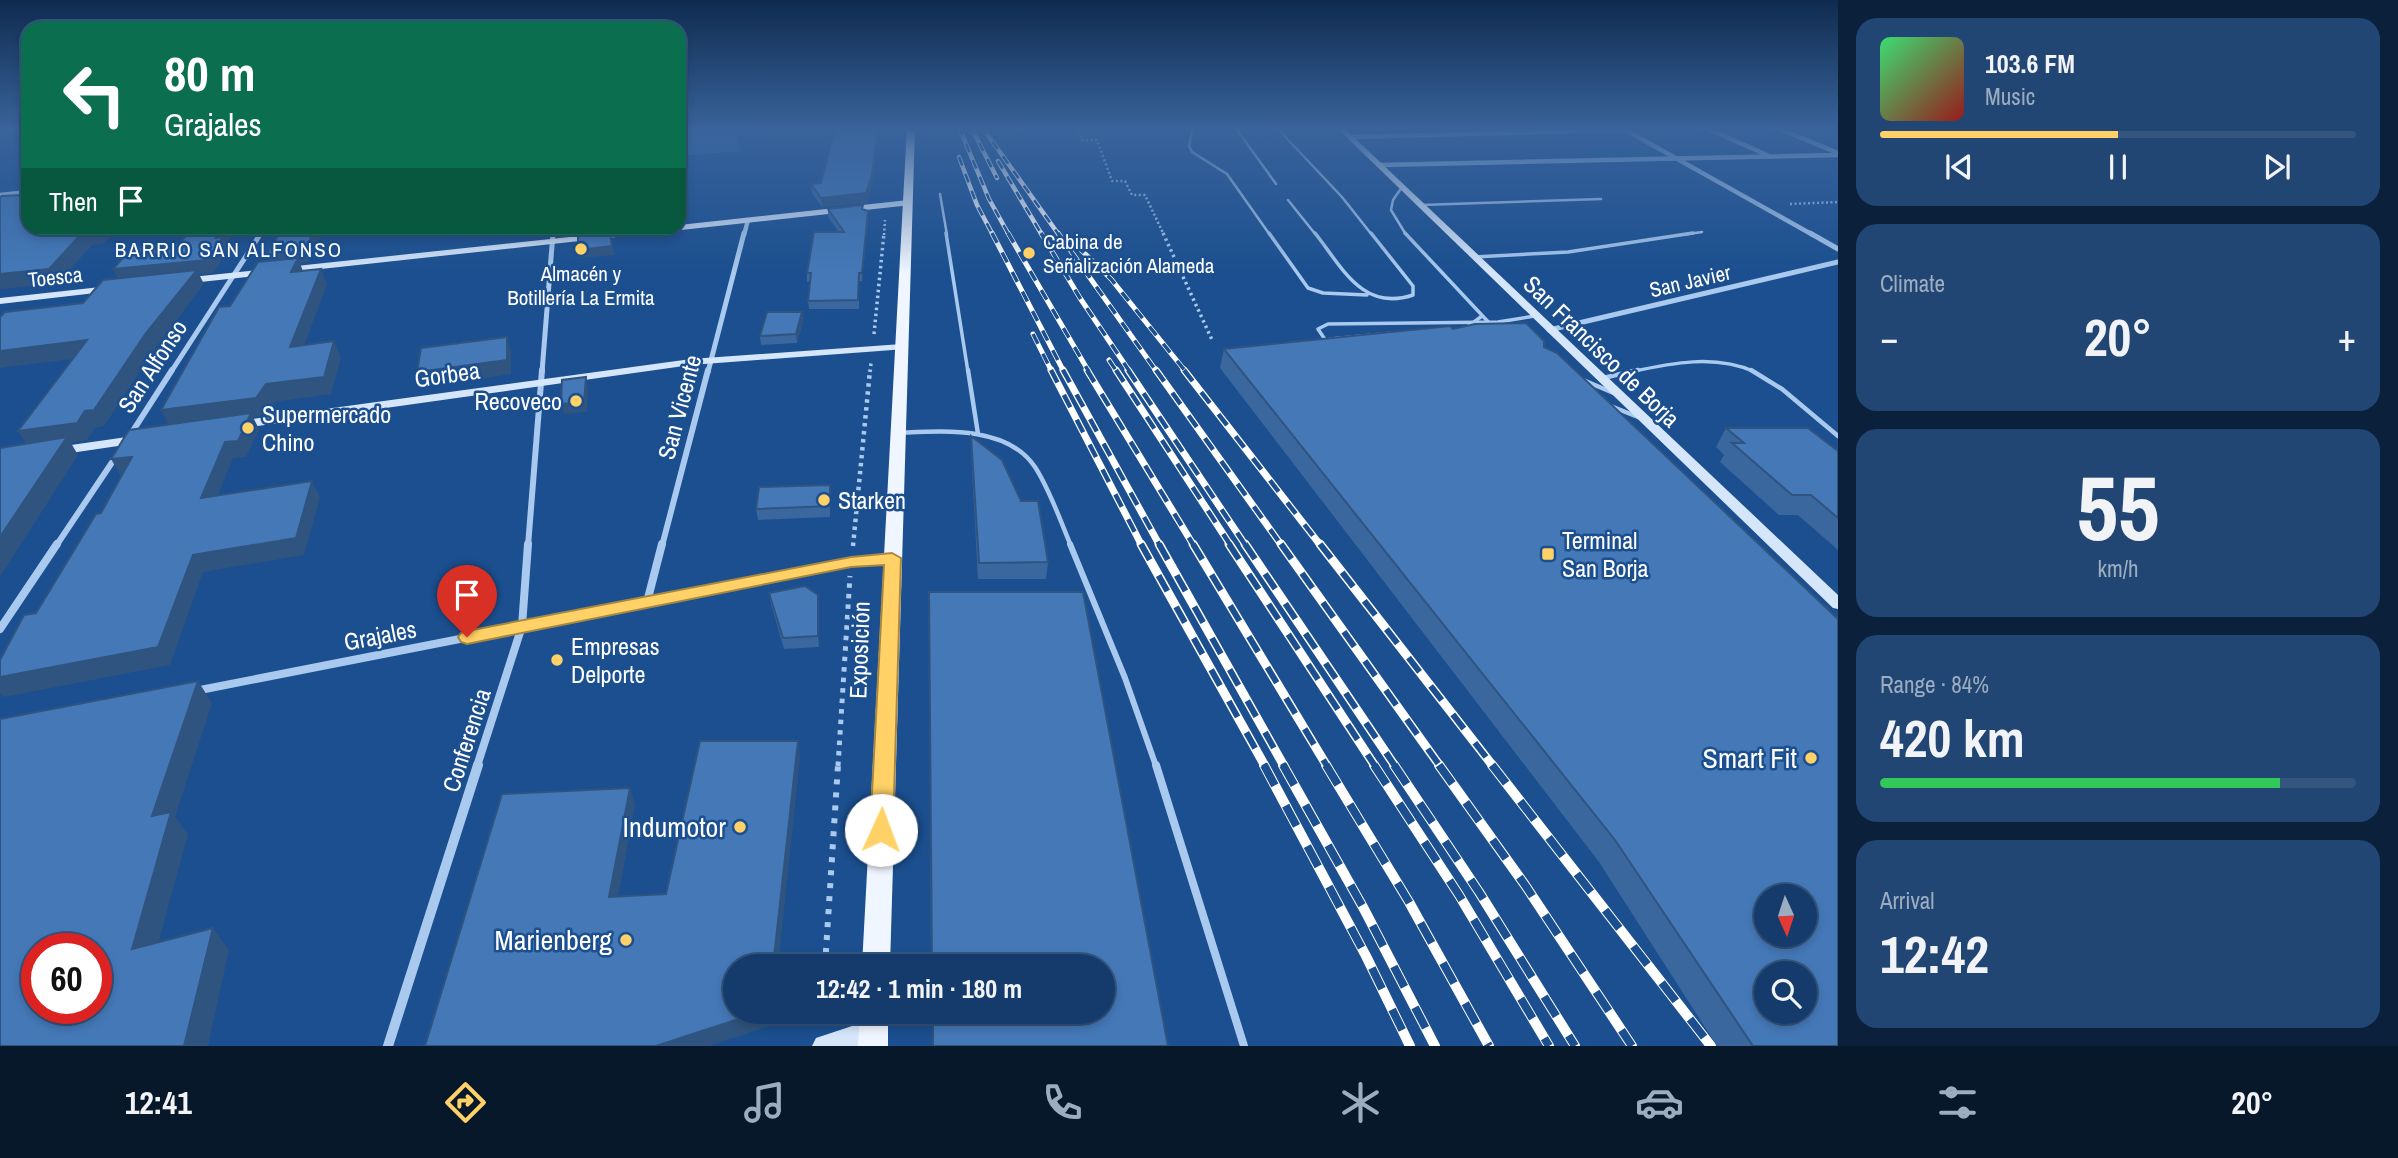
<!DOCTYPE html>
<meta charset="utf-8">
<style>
body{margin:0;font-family:"Archivo Narrow",sans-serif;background:#214673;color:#f1f3f6;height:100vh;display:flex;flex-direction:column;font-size:26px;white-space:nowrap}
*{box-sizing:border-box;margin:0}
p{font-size:23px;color:#9dadc1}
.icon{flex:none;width:38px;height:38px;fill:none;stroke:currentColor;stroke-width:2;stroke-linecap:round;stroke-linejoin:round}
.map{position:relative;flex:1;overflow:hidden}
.drawer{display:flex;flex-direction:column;gap:18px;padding:18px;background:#0b203b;width:560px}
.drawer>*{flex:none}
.guide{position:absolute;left:21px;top:21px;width:665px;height:214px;border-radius:21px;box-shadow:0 4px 10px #0003,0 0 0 2px #33557e;background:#0b6e4f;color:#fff;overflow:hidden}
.needle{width:46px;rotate:177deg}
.controls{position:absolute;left:1754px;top:884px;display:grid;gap:14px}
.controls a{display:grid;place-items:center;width:63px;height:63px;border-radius:50%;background:#143b6b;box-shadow:0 4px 10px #0003,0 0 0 2px #33557e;font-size:35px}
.speed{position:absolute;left:21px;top:933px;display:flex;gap:14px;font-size:35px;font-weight:700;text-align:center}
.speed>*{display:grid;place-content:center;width:91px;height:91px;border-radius:50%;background:#143b6b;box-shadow:0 4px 10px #0003,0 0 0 2px #33557e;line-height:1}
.speed .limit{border:10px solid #d22;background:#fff;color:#111}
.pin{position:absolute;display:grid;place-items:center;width:60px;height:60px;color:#fff;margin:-72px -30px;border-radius:50% 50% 50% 0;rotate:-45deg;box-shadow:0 0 7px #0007}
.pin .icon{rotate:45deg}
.me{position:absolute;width:77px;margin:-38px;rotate:2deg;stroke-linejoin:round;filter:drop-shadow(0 0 5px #0008)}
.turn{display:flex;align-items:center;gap:24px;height:147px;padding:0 28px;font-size:32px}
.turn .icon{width:91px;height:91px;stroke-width:2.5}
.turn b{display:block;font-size:49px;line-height:60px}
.then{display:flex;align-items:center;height:66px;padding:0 28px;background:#0003;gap:14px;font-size:26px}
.big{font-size:52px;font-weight:800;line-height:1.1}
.drawer .card{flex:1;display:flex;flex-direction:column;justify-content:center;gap:10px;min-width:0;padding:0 24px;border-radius:21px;background:#214673}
.drawer .dial{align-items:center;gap:0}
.dial b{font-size:91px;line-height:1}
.song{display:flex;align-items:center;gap:21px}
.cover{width:84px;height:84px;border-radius:10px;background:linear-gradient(135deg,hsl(140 70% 55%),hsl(0 70% 35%))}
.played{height:7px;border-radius:4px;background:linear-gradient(90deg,#ffd166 50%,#33557e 50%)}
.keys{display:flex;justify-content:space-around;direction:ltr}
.heat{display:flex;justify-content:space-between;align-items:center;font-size:38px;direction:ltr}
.charge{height:10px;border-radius:5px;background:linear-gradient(90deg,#34c759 84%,#33557e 0)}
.trip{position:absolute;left:723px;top:954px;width:392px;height:70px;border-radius:35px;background:#143b6b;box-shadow:0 4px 10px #0003,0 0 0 2px #33557e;font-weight:800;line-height:70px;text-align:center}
.dock{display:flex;height:112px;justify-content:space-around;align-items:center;background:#08182b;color:#9dadc1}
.dock .icon{width:49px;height:49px}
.dock .on{color:#ffd166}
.dock b{font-size:32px;color:#f1f3f6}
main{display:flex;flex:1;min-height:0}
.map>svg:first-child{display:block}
.green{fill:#2e69ad}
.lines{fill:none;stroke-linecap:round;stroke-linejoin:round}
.path-far4{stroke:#a9c9ee;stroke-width:2.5;stroke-dasharray:2 2.5;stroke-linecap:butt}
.path-far3{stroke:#a9c9ee;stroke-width:3.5;stroke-dasharray:2.5 3.5;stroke-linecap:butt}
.path-far2{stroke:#a9c9ee;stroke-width:4.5;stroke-dasharray:3.5 4.5;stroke-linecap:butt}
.path-far1{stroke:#a9c9ee;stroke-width:5;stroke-dasharray:4.5 6;stroke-linecap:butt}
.path{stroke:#a9c9ee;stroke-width:6;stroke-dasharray:5 8;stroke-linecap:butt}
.lane-far4{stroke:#a9c9ee;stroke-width:2.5}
.lane-far3{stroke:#a9c9ee;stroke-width:3.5}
.lane-far2{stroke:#a9c9ee;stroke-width:4.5}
.lane-far1{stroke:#a9c9ee;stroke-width:6}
.lane{stroke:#a9c9ee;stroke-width:8}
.street-far4{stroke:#a9c9ee;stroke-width:4.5}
.street-far3{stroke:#a9c9ee;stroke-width:5}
.street-far2{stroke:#a9c9ee;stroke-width:6}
.street-far1{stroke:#a9c9ee;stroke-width:8}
.street{stroke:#a9c9ee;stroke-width:10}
.secondary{fill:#d6e6fa;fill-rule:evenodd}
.primary{fill:#f0f6ff;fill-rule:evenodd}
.rail-far4-casing{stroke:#fff;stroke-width:4.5}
.rail-far3-casing{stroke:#fff;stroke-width:5}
.rail-far2-casing{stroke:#fff;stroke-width:7}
.rail-far1-casing{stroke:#fff;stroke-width:9}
.rail-casing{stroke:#fff;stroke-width:10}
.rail-far4{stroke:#1b4f8f;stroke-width:2.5;stroke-dasharray:9;stroke-linecap:butt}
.rail-far3{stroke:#1b4f8f;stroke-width:3.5;stroke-dasharray:11;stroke-linecap:butt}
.rail-far2{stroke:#1b4f8f;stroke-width:4.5;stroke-dasharray:14;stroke-linecap:butt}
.rail-far1{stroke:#1b4f8f;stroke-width:6;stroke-dasharray:18;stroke-linecap:butt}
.rail{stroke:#1b4f8f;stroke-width:8;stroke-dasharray:23;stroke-linecap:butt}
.lane-bridge-far1{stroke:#a9c9ee;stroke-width:2.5}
.lane-bridge{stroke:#a9c9ee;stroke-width:3.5}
.wall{fill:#3a679d}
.shaded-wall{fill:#305480}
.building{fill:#4478b7;stroke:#305480;stroke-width:2;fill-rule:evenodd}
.route{fill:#ffd166;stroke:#a68842;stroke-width:2}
.poi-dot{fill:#ffd166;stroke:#1b4f8f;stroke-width:2.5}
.labels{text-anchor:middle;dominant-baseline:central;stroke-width:5;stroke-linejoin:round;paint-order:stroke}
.far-poi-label{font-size:21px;fill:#fff;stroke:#1b4f8f;text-anchor:start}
.far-neighbourhood-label{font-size:21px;letter-spacing:2px;fill:#fff;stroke:#1b4f8f}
.far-street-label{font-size:21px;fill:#fff;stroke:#1b4f8f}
.street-label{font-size:24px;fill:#fff;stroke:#1b4f8f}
.poi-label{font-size:24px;fill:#fff;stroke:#1b4f8f;text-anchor:start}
.near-poi-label{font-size:28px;fill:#fff;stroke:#1b4f8f;text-anchor:end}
</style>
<main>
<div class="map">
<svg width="1838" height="1046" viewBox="0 0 1838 1046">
<rect width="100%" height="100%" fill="#1b4f8f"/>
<path class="green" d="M679,127H732L741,151L679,156Z"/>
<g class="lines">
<path class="path-far4" d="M1077,127L1082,140H1097L1112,181H1125L1132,195H1145L1164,235
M1790,204L1838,202
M884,235L885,220"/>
<path class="path-far3" d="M1163,233L1213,342
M1178,267H1191
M874,334L884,233
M870,372L871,363"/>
<path class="path-far2" d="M853,546L870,370"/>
<path class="path-far1" d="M838,766L850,576"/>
<path class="path" d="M825,966L838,765
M821,1012V1024"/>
<path class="lane-far4" d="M1193,127L1189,146L1192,152L1227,174L1270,235
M1235,127L1276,184
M1276,127L1342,197L1372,235
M1402,187L1393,200L1391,210L1405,233
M940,194L947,235
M1288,200L1316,235
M1421,205L1601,199
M1681,235L1702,232"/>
<path class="lane-far3" d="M946,233L968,372
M1269,233L1308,288L1323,293L1367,295
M1315,233C1342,267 1362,312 1413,295V286L1371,233
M1474,257L1568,252L1693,233
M1328,344L1318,329L1328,324L1498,322L1535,316
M1630,372C1672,363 1715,354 1755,372"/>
<path class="lane-far2" d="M968,370L978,434
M1751,370L1782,389L1838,436
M1603,378L1638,370
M1583,380L1616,394
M1608,405L1638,417
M899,433C942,431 1007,425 1035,467C1050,490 1060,520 1071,546"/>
<path class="lane-far1" d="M1070,544L1125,678L1156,766"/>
<path class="lane" d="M1156,765L1244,1046"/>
<path class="street-far4" d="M1704,127L1767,155
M1775,127L1838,153
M1622,128L1813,235
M1350,137L1626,130
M1379,165L1838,155
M0,195L28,192
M260,235L265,228
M552,235L553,228
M744,235L748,220"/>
<path class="street-far3" d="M1810,233L1838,249
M1549,330L1838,262
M171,372L261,233
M542,372L553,233
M708,372L744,233"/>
<path class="street-far2" d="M129,437L172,370
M56,546L117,455
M528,546L542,370
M662,546L708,370"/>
<path class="street-far1" d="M647,602L662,544
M0,629L57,544
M195,691L851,562L892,558
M477,766L522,626L528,544"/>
<path class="street" d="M388,1046L478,765"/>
<path class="secondary" d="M1336,127H1343L1838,595V609L1833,608Z
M908,200L912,203L911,205L182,284L177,281L182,278L655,228H679V225Z
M110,286L113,287V291L0,304V298Z
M902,344L906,345V349L691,365L237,429L231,425L237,421L691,359Z
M141,435L145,436L147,439L145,442L57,455L51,451L57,447Z
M873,1019L881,1022L884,1030L881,1038L859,1046H812L816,1038Z"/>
<path class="primary" d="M907,127H915L890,966H862Z
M860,1012H888V1046H858Z"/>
<defs>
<path id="rail-far4" d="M959,127L989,199L1009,235
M971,127L997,178
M982,127L1059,235
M959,157L977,205L993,235
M998,161L1042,235"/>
<path id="rail-far3" d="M992,233L1064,372
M1008,233L1089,372
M1041,233L1080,298L1130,372
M1058,233L1157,372
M1076,245L1111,279L1186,372
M1033,334L1052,372
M1109,360L1117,372"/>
<path id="rail-far2" d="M1051,370L1142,546
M1063,370L1160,546
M1087,370L1194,546
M1116,370L1231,546
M1128,370L1246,546
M1156,370L1282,546
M1184,370L1321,546"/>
<path id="rail-far1" d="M1141,544L1265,766
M1159,544L1284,766
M1193,544L1327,766
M1229,544L1375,766
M1245,544L1395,766
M1281,544L1440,766
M1320,544L1493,766"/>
<path id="rail" d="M1264,765L1366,956L1410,1046
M1283,765L1364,909L1435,1046
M1326,765L1409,902L1489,1046
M1374,765L1459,895L1549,1046
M1394,765L1479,892L1575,1046
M1439,765L1525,885L1632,1046
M1492,765L1711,1046"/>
</defs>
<use href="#rail-far4" class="rail-far4-casing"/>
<use href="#rail-far3" class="rail-far3-casing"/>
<use href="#rail-far2" class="rail-far2-casing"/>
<use href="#rail-far1" class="rail-far1-casing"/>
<use href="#rail" class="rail-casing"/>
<use href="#rail-far4" class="rail-far4"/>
<use href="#rail-far3" class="rail-far3"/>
<use href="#rail-far2" class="rail-far2"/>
<use href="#rail-far1" class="rail-far1"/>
<use href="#rail" class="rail"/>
<path class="lane-bridge-far1" d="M1405,233L1407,235"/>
<path class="lane-bridge" d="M1405,233L1493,327
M1466,328L1482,316
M1330,339L1394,333"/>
</g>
<path class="wall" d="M835,127H879L872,184L867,202L822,207L812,193L811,184L821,183Z
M863,205V209L868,218L862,281H859V309H809L808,301L811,281L807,282V273L839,232L828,217V209Z
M802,312L803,321L797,343L761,345L760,336Z
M1453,329L1838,1046H1717L1599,862L1220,368L1224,349Z
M1726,428L1838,451V550L1798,515H1779L1720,462L1724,455L1716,447Z
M971,436L1021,501L1048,562L1046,579H978L971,451Z
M830,485V517L758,520L756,509Z
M769,593L818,595L819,647L784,649L771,604Z
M929,622L1168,1046H932V1012H1102V966H931Z"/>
<path class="shaded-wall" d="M878,127H879L872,184L867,202L822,207L821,198Z
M868,211V218L862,281V273Z
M100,228H119L105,243L92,245L57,284L0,289V274L84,231Z
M223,228H237L226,244L229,250L213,273L199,274L204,284L155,349L104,426L95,428L87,440L71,443L78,455L0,577V537L29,448L18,431L77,423L120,283L113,269L216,238Z
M315,228H324L309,262L300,263L304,274L298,288L272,266L267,255Z
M579,228H611V230L580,233Z
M610,232L614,255L580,258L578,250Z
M321,269L327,285L297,364L290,347Z
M802,312L803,321L797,343L796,334Z
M507,337L511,351V374L422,387L417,372Z
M87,340L96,356L0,368V351Z
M334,341L341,358L331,394L274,402L265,416L253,417L259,429L246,457L233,458L210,515L201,498L225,442L171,429L161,410L266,384Z
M586,377L588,387L587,412L564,414L561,404Z
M132,457L121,476L111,459Z
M312,481L320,498L304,555L203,572L170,665L4,697L0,693V677L193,555Z
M818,595L819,606V647L818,636Z
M198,681L212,703L175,817L188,834L151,970L132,949L152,816Z
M798,741L800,758L778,966H773Z
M630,788L635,805L615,914L609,897Z
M213,928L229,950L208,1046H184Z
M760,1012H773L772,1025L709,1046H656Z"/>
<path class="building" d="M835,127H878L872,175L866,193L821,198L811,184L821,183Z
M28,188V228H100L97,230L84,231L49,269L0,274V197L2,196L19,195Z
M863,205L862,209L868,211L862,273H859L858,300L808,301L811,273H807L814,232H844L828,209Z
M192,228H223L216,238L223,237L207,260L113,269L132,248L180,243Z
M282,228H315L305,251L267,255Z
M610,232L612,246L578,250V235Z
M298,258L291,272L321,269L290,347L334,341L324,377L266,384L256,398L161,410L219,307L230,306L258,262Z
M197,270L146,333L94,410L85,411L77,423L18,431L87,340L0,351V317L5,312L83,303L103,280Z
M767,312H802L796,334L760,336Z
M1526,323L1544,341V347L1557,353L1838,619V1046H1753L1615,840L1224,349L1450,326L1453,329L1475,324ZM1766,896H1804V934H1766ZM1766,973H1804V1012H1766Z
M507,337V360L417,372L421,348Z
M586,377L584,402L561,404L562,380Z
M251,413L238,441L225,442L201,498L312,481L296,538L193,555L158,647L0,677V660L24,615L36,613L96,514L101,513L132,457L111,459L129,430Z
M1726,428H1808L1838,451V518L1811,495H1792L1732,443H1744Z
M971,436L1002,460L1021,501H1038L1048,562L979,563Z
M67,437L0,537V448Z
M830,485V506L756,509L759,487Z
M805,586L818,595V636L783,638L769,593Z
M929,592H1083L1168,1046H933V1012H1102V966H932Z
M198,681L152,816L171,812L132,949L213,928L184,1046H0V719ZM37,948H96V1008H37Z
M700,741H798L773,966H735V1012H760L656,1046H425L502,794L630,788L609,897L666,894Z"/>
<linearGradient id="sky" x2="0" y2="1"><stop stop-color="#0f2b4f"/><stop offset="0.47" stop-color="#39639b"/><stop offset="1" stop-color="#39639b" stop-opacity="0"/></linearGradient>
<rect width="1838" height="273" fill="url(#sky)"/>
<path class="route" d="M892,553L901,558L893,830L889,837L881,840L874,837L870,830L884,565L851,567L467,644L461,642L458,637L461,633L467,631L851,557Z"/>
<g class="poi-dot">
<circle cx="581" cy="249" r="7"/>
<circle cx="1029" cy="253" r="7"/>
<circle cx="576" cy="401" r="7"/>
<circle cx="248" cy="428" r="7"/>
<circle cx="824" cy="500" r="7"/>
<rect x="1541" y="547" width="14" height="14" rx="3.5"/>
<circle cx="557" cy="660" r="7"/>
<circle cx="1811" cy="758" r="7"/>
<circle cx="740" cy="827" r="7"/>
<circle cx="626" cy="940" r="7"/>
</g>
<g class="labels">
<g class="far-poi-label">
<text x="1043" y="241">Cabina de<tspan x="1043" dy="24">Señalización Alameda</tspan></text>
<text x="581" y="273" text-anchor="middle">Almacén y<tspan x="581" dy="24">Botillería La Ermita</tspan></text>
</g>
<g class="far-neighbourhood-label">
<text x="229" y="249">BARRIO SAN ALFONSO</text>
</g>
<g class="far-street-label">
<text transform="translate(55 277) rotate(-6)">Toesca</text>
<text transform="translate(1690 281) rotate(-13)">San Javier</text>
</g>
<g class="street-label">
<text transform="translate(1602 351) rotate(44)">San Francisco de Borja</text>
<text transform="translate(152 366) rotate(-57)">San Alfonso</text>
<text transform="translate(447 374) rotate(-8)">Gorbea</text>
<text transform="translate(679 407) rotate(-75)">San Vicente</text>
<text transform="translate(380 635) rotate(-11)">Grajales</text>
<text transform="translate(859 650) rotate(-88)">Exposición</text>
<text transform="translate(466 740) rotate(-72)">Conferencia</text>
</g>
<g class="poi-label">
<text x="562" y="401" text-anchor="end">Recoveco</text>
<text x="262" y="414">Supermercado<tspan x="262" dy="28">Chino</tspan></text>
<text x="838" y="500">Starken</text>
<text x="1562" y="540">Terminal<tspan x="1562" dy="28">San Borja</tspan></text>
<text x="571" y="646">Empresas<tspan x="571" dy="28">Delporte</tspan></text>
</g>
<g class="near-poi-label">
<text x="1797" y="758">Smart Fit</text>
<text x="726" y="827">Indumotor</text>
<text x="612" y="940">Marienberg</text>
</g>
</g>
</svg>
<div class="controls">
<a><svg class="needle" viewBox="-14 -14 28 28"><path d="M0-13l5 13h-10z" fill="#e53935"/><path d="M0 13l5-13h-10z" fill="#9dadc1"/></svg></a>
<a><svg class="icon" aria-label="search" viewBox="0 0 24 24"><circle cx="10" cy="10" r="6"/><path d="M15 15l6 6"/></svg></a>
</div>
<div class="speed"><div class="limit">60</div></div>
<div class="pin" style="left:467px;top:637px;background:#d93025"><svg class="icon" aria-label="arrive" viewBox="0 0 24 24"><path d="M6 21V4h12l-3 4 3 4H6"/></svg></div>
<svg class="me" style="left:881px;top:830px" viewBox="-20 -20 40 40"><circle r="19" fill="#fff"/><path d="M0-13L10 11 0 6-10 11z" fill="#ffd166"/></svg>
<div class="trip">12:42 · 1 min · 180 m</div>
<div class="guide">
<div class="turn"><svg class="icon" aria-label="left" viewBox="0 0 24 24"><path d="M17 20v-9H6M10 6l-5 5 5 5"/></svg><div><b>80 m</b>Grajales</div></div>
<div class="then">Then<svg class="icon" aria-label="arrive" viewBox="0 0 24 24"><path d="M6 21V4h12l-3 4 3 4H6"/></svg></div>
</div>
</div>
<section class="drawer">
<div class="card">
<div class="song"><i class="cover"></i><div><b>103.6 FM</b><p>Music</p></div></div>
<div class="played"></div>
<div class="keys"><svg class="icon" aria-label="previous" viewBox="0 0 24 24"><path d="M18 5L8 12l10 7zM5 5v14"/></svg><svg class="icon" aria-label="pause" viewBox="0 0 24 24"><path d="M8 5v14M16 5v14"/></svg><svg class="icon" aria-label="next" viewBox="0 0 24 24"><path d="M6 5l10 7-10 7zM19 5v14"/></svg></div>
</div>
<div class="card"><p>Climate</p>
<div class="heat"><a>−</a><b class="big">20°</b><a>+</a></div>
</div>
<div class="card dial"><b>55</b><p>km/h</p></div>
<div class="card"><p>Range · 84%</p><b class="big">420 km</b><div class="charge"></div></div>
<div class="card"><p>Arrival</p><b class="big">12:42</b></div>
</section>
</main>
<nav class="dock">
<b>12:41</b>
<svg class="icon on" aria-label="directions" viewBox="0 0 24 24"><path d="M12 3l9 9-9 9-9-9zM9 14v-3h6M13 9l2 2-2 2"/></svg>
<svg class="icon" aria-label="music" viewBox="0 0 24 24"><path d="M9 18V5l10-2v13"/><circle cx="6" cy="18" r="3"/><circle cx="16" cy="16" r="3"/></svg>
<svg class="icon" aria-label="phone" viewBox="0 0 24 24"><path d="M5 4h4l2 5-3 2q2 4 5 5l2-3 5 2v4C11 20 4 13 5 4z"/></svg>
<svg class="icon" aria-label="climate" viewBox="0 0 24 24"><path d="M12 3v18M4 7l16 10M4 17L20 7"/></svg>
<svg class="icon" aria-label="car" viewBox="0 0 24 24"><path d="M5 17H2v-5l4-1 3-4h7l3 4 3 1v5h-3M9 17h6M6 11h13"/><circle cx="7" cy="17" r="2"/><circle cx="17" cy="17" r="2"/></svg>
<svg class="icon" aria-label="filters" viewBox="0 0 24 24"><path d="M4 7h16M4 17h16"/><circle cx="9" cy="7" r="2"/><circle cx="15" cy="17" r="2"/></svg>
<b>20°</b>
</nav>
